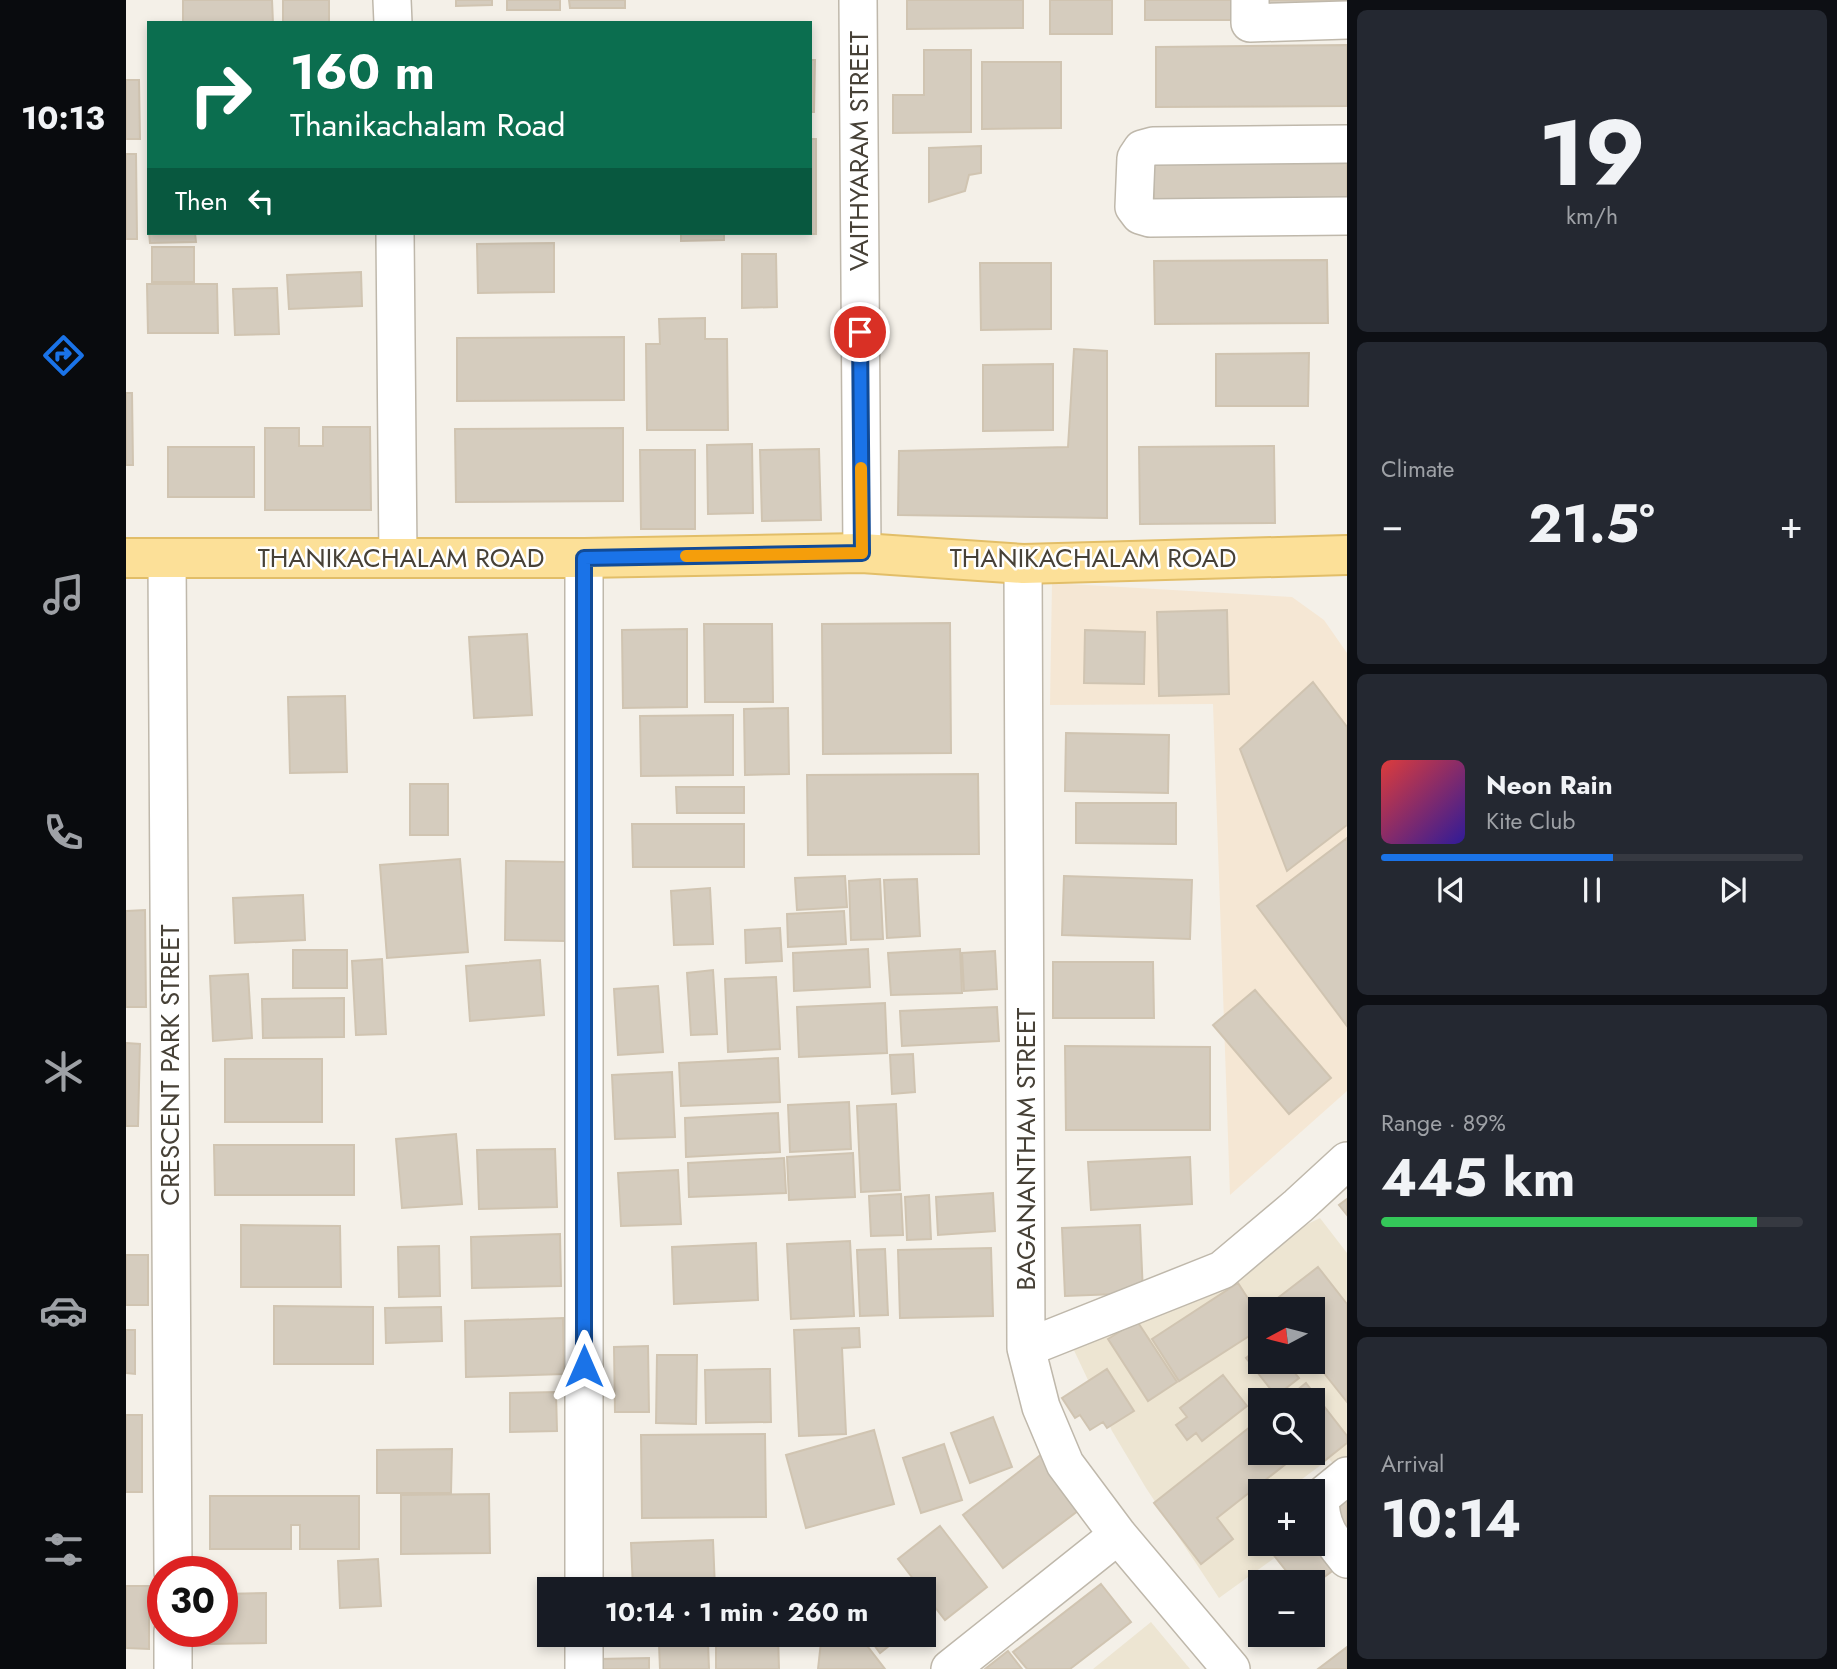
<!DOCTYPE html>
<meta charset="utf-8">
<style>
body{margin:0;font-family:Jost,sans-serif;background:#242831;color:#f1f3f6;height:100vh;display:flex;flex-direction:column;font-size:26px;white-space:nowrap}
*{box-sizing:border-box;margin:0}
p{font-size:23px;color:#9ea1a6}
.icon{flex:none;width:38px;height:38px;fill:none;stroke:currentColor;stroke-width:2;stroke-linecap:round;stroke-linejoin:round}
.map{position:relative;flex:1;overflow:hidden}
.details{display:flex;flex-direction:column;gap:10px;padding:10px;background:#0d0f14;width:490px}
.details>*{flex:none}
.hud{position:absolute;left:21px;top:21px;width:665px;height:214px;border-radius:0px;box-shadow:0 4px 10px #0003;background:#0b6e4f;color:#fff;overflow:hidden}
.needle{width:46px;rotate:263deg}
.tools{position:absolute;left:1122px;top:1297px;display:grid;gap:14px}
.tools a{display:grid;place-items:center;width:77px;height:77px;border-radius:0px;background:#171b24;box-shadow:0 4px 10px #0003;font-size:35px}
.speed{position:absolute;left:21px;top:1556px;display:flex;gap:14px;font-size:35px;font-weight:700;text-align:center}
.speed>*{display:grid;place-content:center;width:91px;height:91px;border-radius:50%;background:#171b24;box-shadow:0 4px 10px #0003;line-height:1}
.speed .limit{border:10px solid #d22;background:#fff;color:#111}
.pin{position:absolute;display:grid;place-items:center;width:60px;height:60px;color:#fff;margin:-30px;border:4px solid #fff;border-radius:50%;box-shadow:0 2px 7px #0007}
.me{position:absolute;width:77px;margin:-38px;rotate:0deg;stroke-linejoin:round;filter:drop-shadow(0 0 5px #0008)}
.turn{display:flex;align-items:center;gap:24px;height:147px;padding:0 28px;font-size:32px}
.turn .icon{width:91px;height:91px;stroke-width:2.5}
.turn b{display:block;font-size:49px;line-height:60px}
.then{display:flex;align-items:center;height:66px;padding:0 28px;background:#0003;gap:14px;font-size:26px}
.big{font-size:52px;font-weight:700;line-height:1.1}
.details .widget{flex:1;display:flex;flex-direction:column;justify-content:center;gap:10px;min-width:0;padding:0 24px;border-radius:10px;background:#242831}
.details .dial{align-items:center;gap:0}
.dial b{font-size:91px;line-height:1}
.song{display:flex;align-items:center;gap:21px}
.cover{width:84px;height:84px;border-radius:10px;background:linear-gradient(135deg,hsl(0 70% 55%),hsl(250 70% 35%))}
.played{height:7px;border-radius:4px;background:linear-gradient(90deg,#1a73e8 55%,#363941 55%)}
.keys{display:flex;justify-content:space-around;direction:ltr}
.heat{display:flex;justify-content:space-between;align-items:center;font-size:38px;direction:ltr}
.charge{height:10px;border-radius:5px;background:linear-gradient(90deg,#34c759 89%,#363941 0)}
.trip{position:absolute;left:411px;top:1577px;width:399px;height:70px;border-radius:0px;background:#171b24;box-shadow:0 4px 10px #0003;font-weight:700;line-height:70px;text-align:center}
main{display:flex;flex:1;min-height:0}
.menu{display:flex;flex-direction:column;width:126px;justify-content:space-around;align-items:center;background:#090b0e;color:#9ea1a6}
.menu .icon{width:49px;height:49px}
.menu .active{color:#1a73e8}
.menu b{font-size:32px;color:#f1f3f6}
.map>svg:first-child{display:block}
.commercial{fill:#f5e7d4}
.education{fill:#ede5d2;fill-rule:evenodd}
.building{fill:#d5ccbe;stroke:#d0c4b1;stroke-width:2}
.lines{fill:none;stroke-linecap:round;stroke-linejoin:round}
.minor-casing{stroke:#bfb8ab;stroke-width:40}
.major-casing{stroke:#e2be68;stroke-width:42}
.minor{stroke:#fff;stroke-width:37}
.major{stroke:#fce098;stroke-width:38}
.route-casing{stroke:#114b97;stroke-width:18}
.route{stroke:#1a73e8;stroke-width:12}
.slow{stroke:#f59e0b;stroke-width:12}
.labels{text-anchor:middle;dominant-baseline:central;stroke-width:5;stroke-linejoin:round;paint-order:stroke}
.street-label{font-size:26px;fill:#474137;stroke:#fff}
</style>
<main>
<nav class="menu">
<b>10:13</b>
<svg class="icon active" aria-label="directions" viewBox="0 0 24 24"><path d="M12 3l9 9-9 9-9-9zM9 14v-3h6M13 9l2 2-2 2"/></svg>
<svg class="icon" aria-label="music" viewBox="0 0 24 24"><path d="M9 18V5l10-2v13"/><circle cx="6" cy="18" r="3"/><circle cx="16" cy="16" r="3"/></svg>
<svg class="icon" aria-label="phone" viewBox="0 0 24 24"><path d="M5 4h4l2 5-3 2q2 4 5 5l2-3 5 2v4C11 20 4 13 5 4z"/></svg>
<svg class="icon" aria-label="climate" viewBox="0 0 24 24"><path d="M12 3v18M4 7l16 10M4 17L20 7"/></svg>
<svg class="icon" aria-label="car" viewBox="0 0 24 24"><path d="M5 17H2v-5l4-1 3-4h7l3 4 3 1v5h-3M9 17h6M6 11h13"/><circle cx="7" cy="17" r="2"/><circle cx="17" cy="17" r="2"/></svg>
<svg class="icon" aria-label="filters" viewBox="0 0 24 24"><path d="M4 7h16M4 17h16"/><circle cx="9" cy="7" r="2"/><circle cx="15" cy="17" r="2"/></svg>
</nav>
<div class="map">
<svg width="1221" height="1669" viewBox="0 0 1221 1669">
<rect width="100%" height="100%" fill="#f4f0e8"/>
<path class="commercial" d="M926,583L1166,597L1198,620L1221,653V1091L1104,1195L1087,704L924,705Z"/>
<path class="education" d="M1194,1218L1221,1253V1476L1219,1477L1203,1459L1160,1491H1134V1544H1157L1161,1549L1093,1598L1020,1488L986,1431L945,1344L1061,1283ZM1134,1309H1186V1362H1134ZM1134,1400H1186V1452H1134Z
M1025,1622L1064,1669H967Z"/>
<path class="building" d="M57,0H146L147,23H57Z
M157,0H203V23H157Z
M330,0H366V5L330,6Z
M381,0H434V10H381Z
M443,0H499V8H444Z
M781,0H897V28L781,29Z
M924,0H986V34H924Z
M1019,0H1116V20H1019Z
M1136,0H1221V12L1136,13Z
M1221,45V106L1030,107V47Z
M798,50H845V132L767,133V95H798Z
M684,60H689L688,112H684Z
M856,62H935V128L856,129Z
M0,80H13L14,139H0Z
M684,139H690V234H623L684,233Z
M855,146V173L843,175L839,191L803,202V148Z
M0,154H10L11,239H0Z
M1221,163V210L1028,211V164Z
M23,233H69L70,242L24,243Z
M555,233H598V240L555,241Z
M428,243V292L352,293L351,244Z
M26,247H68V282H26Z
M616,254H650L651,307L616,308Z
M1201,260L1202,323L1029,324L1028,261Z
M854,263H925V329L855,330Z
M235,272L236,306L163,309L161,275Z
M21,284H91L92,333H22Z
M151,288L153,334L109,335L107,289Z
M579,318V339H601L602,430H521L520,344H534L533,319Z
M498,337V400L331,401V338Z
M948,349L981,351V518L772,515L773,451L942,447Z
M1183,353L1182,406H1090V354Z
M927,364V430L857,431V365Z
M0,393H6L7,465H0Z
M197,427H244L245,510H139V428H173V446H197Z
M497,428V501L330,502L329,429Z
M626,444L627,513L582,514L581,445Z
M1148,446L1149,523L1014,524L1013,447Z
M42,447H128V497H42Z
M693,449L695,520L636,521L634,450Z
M514,450H569V529H515Z
M1101,610L1103,694L1033,696L1031,612Z
M824,623L825,753L697,754L696,624Z
M578,624H646L647,702H579Z
M561,629V707L497,708L496,630Z
M959,630L1019,632L1018,684L958,683Z
M401,634L406,715L348,718L343,637Z
M1187,682L1221,727V825L1161,871L1114,749Z
M219,696L221,772L164,773L162,697Z
M662,708L663,774L619,775L618,709Z
M607,715V775L515,776L514,716Z
M940,733L1043,735L1042,793L939,791Z
M852,774L853,854L682,855L681,775Z
M284,784H322V835H284Z
M550,787H618V813H551Z
M950,803H1050V844L950,843Z
M506,824H618V867H507Z
M1221,838V1026L1131,906Z
M334,859L342,952L261,958L254,865Z
M380,861L440,862L439,941L379,940Z
M719,876L721,907L671,910L669,878Z
M938,876L1066,880L1064,939L936,935Z
M754,879L757,939L725,940L723,881Z
M791,879L794,936L761,938L758,880Z
M584,888L587,944L548,945L545,891Z
M177,895L179,940L109,943L107,898Z
M19,910L20,1007H0V911Z
M718,911L720,944L662,947L661,914Z
M654,928L656,961L620,963L619,930Z
M742,949L744,987L668,991L667,953Z
M834,949L836,993L765,995L762,953Z
M167,950H221V988H167Z
M869,951L871,989L838,991L836,953Z
M256,959L260,1034L230,1035L226,961Z
M414,960L418,1015L344,1021L340,966Z
M927,962H1027L1028,1018H927Z
M587,970L591,1034L565,1035L561,973Z
M122,974L126,1038L87,1041L84,976Z
M650,977L654,1049L602,1052L599,979Z
M532,986L537,1052L492,1055L488,989Z
M1129,990L1205,1078L1163,1114L1087,1025Z
M218,998V1037L137,1038L136,999Z
M759,1003L761,1053L673,1057L671,1007Z
M871,1007L873,1041L776,1046L774,1011Z
M0,1043L14,1044L12,1126H0Z
M939,1046L1084,1047V1130H940Z
M787,1054L789,1092L766,1094L764,1055Z
M652,1058L654,1102L555,1106L553,1063Z
M99,1059H196V1122H99Z
M546,1072L549,1137L489,1139L486,1075Z
M723,1102L725,1149L664,1152L662,1105Z
M770,1104L774,1190L735,1192L731,1106Z
M652,1113L654,1152L560,1157L559,1118Z
M330,1134L336,1204L276,1208L270,1139Z
M88,1145H228V1195H89Z
M429,1149L431,1207L353,1209L351,1150Z
M727,1153L729,1197L663,1200L661,1157Z
M1064,1157L1066,1204L965,1210L962,1162Z
M658,1158L660,1193L563,1197L562,1163Z
M552,1170L555,1224L495,1226L492,1173Z
M867,1193L869,1231L812,1235L810,1197Z
M775,1194L777,1235L745,1236L743,1196Z
M803,1195L805,1239L781,1240L779,1197Z
M1221,1199V1215L1213,1205Z
M115,1225L214,1226L215,1287H115Z
M1014,1225L1017,1293L939,1296L936,1228Z
M434,1234L435,1286L346,1288L345,1237Z
M724,1241L728,1316L665,1319L661,1244Z
M630,1243L632,1300L548,1304L546,1247Z
M313,1246L314,1296L273,1297L272,1247Z
M865,1248L867,1316L774,1318L772,1250Z
M759,1249L762,1315L734,1316L731,1250Z
M0,1255H22V1305H0Z
M1192,1267L1221,1304V1402L1186,1358V1309H1149L1144,1304Z
M1112,1283L1134,1317V1329L1053,1381L1026,1339Z
M148,1306L247,1307V1364H148Z
M315,1307L316,1341L260,1343L259,1308Z
M437,1318L438,1374L340,1377L339,1321Z
M1011,1321L1051,1382L1022,1401L982,1339Z
M733,1328L734,1347L716,1348L720,1434L673,1436L668,1330Z
M0,1330H9V1374L0,1373Z
M522,1346L523,1412H489L488,1347Z
M1134,1347V1362H1160L1173,1378L1150,1396L1120,1358Z
M531,1355H571L570,1424L530,1423Z
M644,1369L645,1422L580,1423L579,1370Z
M981,1369L1008,1411L981,1428L977,1422L964,1430L954,1415L949,1418L936,1398Z
M1097,1375L1121,1406L1076,1441L1070,1433L1061,1440L1050,1425L1061,1417L1054,1408Z
M1180,1383L1221,1436V1443L1197,1462L1186,1449V1400H1159Z
M430,1392L431,1431L384,1432V1393Z
M0,1415H16V1492H0Z
M867,1417L886,1467L844,1483L825,1433Z
M1134,1419V1452H1175L1091,1518L1107,1539L1075,1564L1028,1503Z
M748,1430L768,1504L680,1528L660,1455Z
M639,1434L640,1517L516,1518L515,1435Z
M818,1444L836,1500L795,1513L777,1458Z
M326,1449L325,1493H251V1450Z
M916,1454L957,1507L877,1568L837,1515Z
M1221,1492V1530L1203,1508Z
M363,1494L364,1553L275,1554V1495Z
M84,1496H233V1549H174V1525H165V1549H84Z
M814,1526L861,1587L819,1620L798,1593V1589H795L772,1559Z
M587,1540L589,1589H507L505,1543Z
M1186,1540L1209,1569L1186,1586V1582H1169L1139,1544H1186Z
M252,1559L255,1606L214,1608L212,1561Z
M769,1581L775,1589H759Z
M975,1584L1005,1622L944,1669H901L887,1652Z
M0,1586H23V1649L0,1648Z
M140,1593V1643L80,1644V1631H96V1594Z
M590,1634H652L653,1669H590Z
M704,1634H732L759,1669H692L695,1642Z
M740,1634H778L754,1653Z
M582,1642L583,1669H534L533,1644Z
M1221,1647V1669H1192Z
M882,1651L896,1669H859Z
M523,1658V1669H472V1659Z"/>
<g class="lines">
<defs>
<path id="minor" d="M266,0L267,23
M732,0L736,553
M1124,0V23L1221,20
M1221,144L1027,146L1016,149L1010,158L1008,207L1014,215L1024,218L1221,216
M269,233L272,558
M41,558L47,1572
M897,564L900,1348L915,1407L939,1464L992,1535L1105,1669
M900,1348L1096,1270L1172,1206L1221,1161
M1221,1476L1194,1498C1194,1526 1204,1538 1221,1559
M458,1589V558
M47,1631V1669
M458,1669V1634
M824,1669L992,1535"/>
<path id="major" d="M0,558H458L736,553L897,564L1221,555"/>
</defs>
<use href="#minor" class="minor-casing"/>
<use href="#major" class="major-casing"/>
<use href="#minor" class="minor"/>
<use href="#major" class="major"/>
</g>
<g class="lines">
<defs>
<path id="route" d="M458,1366V558L736,553L734,332"/>
</defs>
<use href="#route" class="route-casing"/>
<use href="#route" class="route"/>
<path class="slow" d="M560,556L736,553L735,468"/>
</g>
<g class="labels">
<g class="street-label">
<text transform="translate(733 151) rotate(-90)">VAITHYARAM STREET</text>
<text x="275" y="558">THANIKACHALAM ROAD</text>
<text x="967" y="558">THANIKACHALAM ROAD</text>
<text transform="translate(44 1065) rotate(-90)">CRESCENT PARK STREET</text>
<text transform="translate(900 1149) rotate(-90)">BAGANANTHAM STREET</text>
</g>
</g>
</svg>
<div class="tools">
<a><svg class="needle" viewBox="-14 -14 28 28"><path d="M0-13l5 13h-10z" fill="#e53935"/><path d="M0 13l5-13h-10z" fill="#9ea1a6"/></svg></a>
<a><svg class="icon" aria-label="search" viewBox="0 0 24 24"><circle cx="10" cy="10" r="6"/><path d="M15 15l6 6"/></svg></a>
<a>+</a>
<a>−</a>
</div>
<div class="speed"><div class="limit">30</div></div>
<div class="pin" style="left:734px;top:332px;background:#d93025"><svg class="icon" aria-label="arrive" viewBox="0 0 24 24"><path d="M6 21V4h12l-3 4 3 4H6"/></svg></div>
<svg class="me" style="left:458px;top:1366px" viewBox="-20 -20 40 40"><path d="M0-17L14 15 0 8-14 15z" fill="#1a73e8" stroke="#fff" stroke-width="4"/></svg>
<div class="trip">10:14 · 1 min · 260 m</div>
<div class="hud">
<div class="turn"><svg class="icon" aria-label="right" viewBox="0 0 24 24"><path d="M7 20v-9h11M14 6l5 5-5 5"/></svg><div><b>160 m</b>Thanikachalam Road</div></div>
<div class="then">Then<svg class="icon" aria-label="left" viewBox="0 0 24 24"><path d="M17 20v-9H6M10 6l-5 5 5 5"/></svg></div>
</div>
</div>
<section class="details">
<div class="widget dial"><b>19</b><p>km/h</p></div>
<div class="widget"><p>Climate</p>
<div class="heat"><a>−</a><b class="big">21.5°</b><a>+</a></div>
</div>
<div class="widget">
<div class="song"><i class="cover"></i><div><b>Neon Rain</b><p>Kite Club</p></div></div>
<div class="played"></div>
<div class="keys"><svg class="icon" aria-label="previous" viewBox="0 0 24 24"><path d="M18 5L8 12l10 7zM5 5v14"/></svg><svg class="icon" aria-label="pause" viewBox="0 0 24 24"><path d="M8 5v14M16 5v14"/></svg><svg class="icon" aria-label="next" viewBox="0 0 24 24"><path d="M6 5l10 7-10 7zM19 5v14"/></svg></div>
</div>
<div class="widget"><p>Range · 89%</p><b class="big">445 km</b><div class="charge"></div></div>
<div class="widget"><p>Arrival</p><b class="big">10:14</b></div>
</section>
</main>
